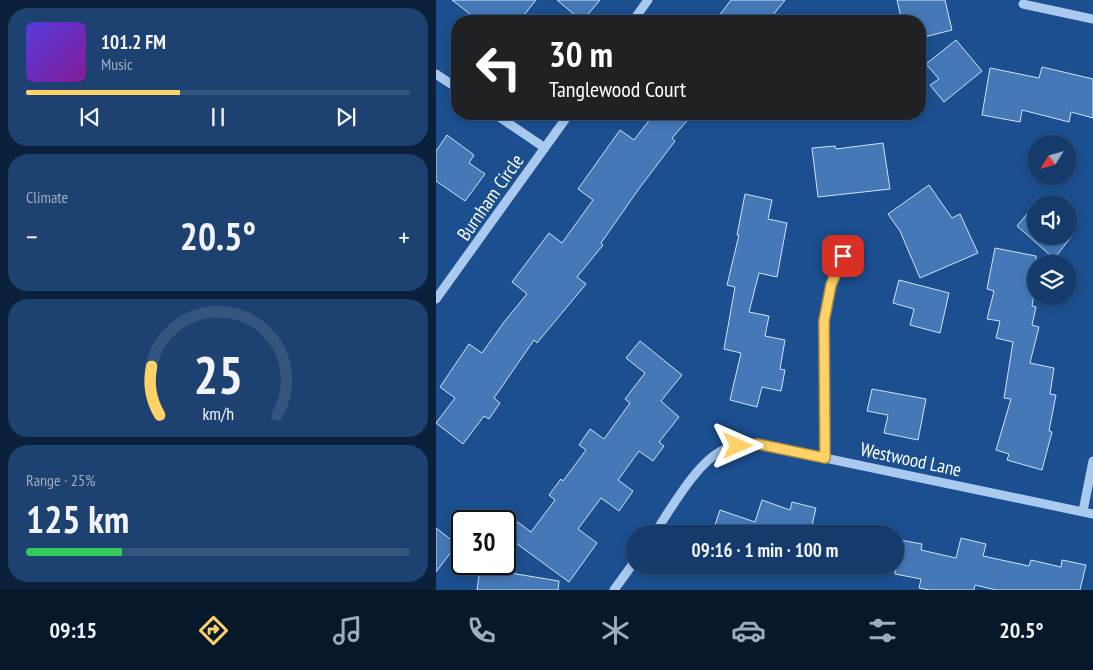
<!DOCTYPE html>
<meta charset="utf-8">
<style>
body{margin:0;font-family:"PT Sans Narrow",sans-serif;background:#1d4271;color:#f1f3f6;height:100vh;display:flex;flex-direction:column;font-size:19px;white-space:nowrap}
*{box-sizing:border-box;margin:0}
p{font-size:16px;color:#9dadc1}
.icon{flex:none;width:28px;height:28px;fill:none;stroke:currentColor;stroke-width:2;stroke-linecap:round;stroke-linejoin:round}
.map{position:relative;flex:1;overflow:hidden}
.sheet{display:flex;flex-direction:column;gap:8px;padding:8px;background:#0b203b;width:436px}
.sheet>*{flex:none}
.hud{position:absolute;left:15px;top:15px;width:475px;height:105px;border-radius:20px;box-shadow:0 2px 8px #0003,0 0 0 1px #33557e;background:#202124;color:#fff;overflow:hidden}
.needle{width:32px;rotate:233deg}
.fabs{position:absolute;left:591px;top:135px;display:grid;gap:10px}
.fabs a{display:grid;place-items:center;width:50px;height:50px;border-radius:50%;background:#143b6b;box-shadow:0 2px 8px #0003,0 0 0 1px #33557e;font-size:25px}
.speed{position:absolute;left:15px;top:510px;display:flex;gap:10px;font-size:25px;font-weight:700;text-align:center}
.speed>*{display:grid;place-content:center;width:65px;height:65px;border-radius:50%;background:#143b6b;box-shadow:0 2px 8px #0003,0 0 0 1px #33557e;line-height:1}
.speed .limit{border:2px solid #111;border-radius:8px;background:#fff;color:#111}
.pin{position:absolute;display:grid;place-items:center;width:42px;height:42px;color:#fff;margin:-21px;border-radius:10px;box-shadow:0 2px 8px #0006}
.me{position:absolute;width:55px;margin:-28px;rotate:90deg;stroke-linejoin:round;filter:drop-shadow(0 0 4px #0008)}
.turn{display:flex;align-items:center;gap:18px;height:105px;padding:0 15px;font-size:22px}
.turn .icon{width:65px;height:65px;stroke-width:2.5}
.turn b{display:block;font-size:35px;line-height:42px}
.big{font-size:38px;font-weight:700;line-height:1.1}
.sheet .widget{flex:1;display:flex;flex-direction:column;justify-content:center;gap:8px;min-width:0;padding:0 18px;border-radius:20px;background:#1d4271}
.sheet .dial{align-items:center;gap:0}
.dial svg{height:130px;overflow:visible;fill:none;stroke:#33557e;stroke-width:7;stroke-linecap:round;text-anchor:middle}
.dial text{fill:#f1f3f6;stroke:none}
.song{display:flex;align-items:center;gap:15px}
.cover{width:60px;height:60px;border-radius:8px;background:linear-gradient(135deg,hsl(250 70% 55%),hsl(290 70% 35%))}
.played{height:5px;border-radius:2px;background:linear-gradient(90deg,#ffd166 40%,#33557e 40%)}
.keys{display:flex;justify-content:space-around;direction:ltr}
.heat{display:flex;justify-content:space-between;align-items:center;font-size:28px;direction:ltr}
.charge{height:8px;border-radius:4px;background:linear-gradient(90deg,#34c759 25%,#33557e 0)}
.trip{position:absolute;left:190px;top:525px;width:278px;height:50px;border-radius:25px;background:#143b6b;box-shadow:0 2px 8px #0003,0 0 0 1px #33557e;font-weight:700;line-height:50px;text-align:center}
.tabs{display:flex;height:80px;justify-content:space-around;align-items:center;background:#08182b;color:#9dadc1}
.tabs .icon{width:35px;height:35px}
.tabs .current{color:#ffd166}
.tabs b{font-size:22px;color:#f1f3f6}
main{display:flex;flex:1;min-height:0}
.map>svg:first-child{display:block}
.building{fill:#4478b7;stroke:#cfe3fa}
.lines{fill:none;stroke-linecap:round;stroke-linejoin:round}
.minor{stroke:#a9c9ee;stroke-width:9}
.route-casing{stroke:#a68842;stroke-width:12}
.route{stroke:#ffd166;stroke-width:9}
.labels{text-anchor:middle;dominant-baseline:central;stroke-width:5;stroke-linejoin:round;paint-order:stroke}
.street-label{font-size:19px;fill:#fff;stroke:#1b4f8f}
</style>
<main>
<section class="sheet">
<div class="widget">
<div class="song"><i class="cover"></i><div><b>101.2 FM</b><p>Music</p></div></div>
<div class="played"></div>
<div class="keys"><svg class="icon" aria-label="previous" viewBox="0 0 24 24"><path d="M18 5L8 12l10 7zM5 5v14"/></svg><svg class="icon" aria-label="pause" viewBox="0 0 24 24"><path d="M8 5v14M16 5v14"/></svg><svg class="icon" aria-label="next" viewBox="0 0 24 24"><path d="M6 5l10 7-10 7zM19 5v14"/></svg></div>
</div>
<div class="widget"><p>Climate</p>
<div class="heat"><a>−</a><b class="big">20.5°</b><a>+</a></div>
</div>
<div class="widget dial"><svg viewBox="0 0 100 80">
<path d="M14 69A42 42 0 1 1 86 69"/>
<path d="M14 69A42 42 0 0 1 9 39" stroke="#ffd166"/>
<text x="50" y="56" font-size="32" font-weight="700">25</text>
<text x="50" y="72" font-size="11">km/h</text>
</svg></div>
<div class="widget"><p>Range · 25%</p><b class="big">125 km</b><div class="charge"></div></div>
</section>
<div class="map">
<svg width="657" height="590" viewBox="0 0 657 590">
<rect width="100%" height="100%" fill="#1b4f8f"/>
<path class="building" d="M16,0H100L83,21H43Z
M121,0H164L146,21Z
M295,0H349L332,21H279Z
M461,0H509L516,30L484,38V21H466Z
M520,40L546,71L508,102L494,85L503,79L490,64Z
M606,67L657,79V118L635,112L633,122L586,110L584,122L546,115L554,68L603,78Z
M218,114H257L236,138L239,141L202,190L165,243L167,245L141,277L150,284L101,343L98,340L58,398L64,403L53,419L48,416L27,444L0,423L19,398L4,387L33,344L46,353L68,322L91,294L76,282L113,233L126,243L157,200L142,189L184,130L198,140Z
M11,135L38,155L33,163L49,174L29,201L0,181V151Z
M447,143L454,189L382,197L376,148L399,146L400,149Z
M493,185L516,218L524,214L542,253L484,278L464,231L452,214Z
M309,194L336,200L332,219L351,223L341,277L323,273L313,312L333,316L329,336L349,340L344,369L349,370L345,391L326,387L321,407L294,400L305,353L288,349L299,287L291,285L303,235H301Z
M600,203V236H636L621,255H614L581,226Z
M559,248L600,256V282L596,306L600,307L596,325L603,327L594,363L618,368L614,394L620,395L613,431L616,432L606,470L571,460L573,454L560,450L575,399L568,398L577,342L560,338L564,321L551,319L558,291L551,289Z
M463,280L513,293L504,333L474,325L478,309L457,303Z
M204,341L246,375L225,401L243,417L223,442L228,446L217,461L203,451L182,480L197,491L183,511L165,498L142,529L161,543L133,582L69,535V526L75,517L95,532L119,500L113,495L125,479L127,481L150,450L143,445L154,429L168,439L194,403L189,399L209,373L190,358Z
M436,389L490,399L482,440L448,433L452,415L431,411Z
M326,500L354,510L356,502L380,508L374,534H276L284,510L319,522Z
M0,528L18,542V548L0,572Z
M525,538L550,544L547,556L593,566L595,560L625,567L626,560L650,565L644,590H560L539,585L538,590H493L483,588L485,579L459,574V539L486,544L485,550L520,558Z
M44,568L123,581L122,590H41Z"/>
<g class="lines">
<path class="minor" d="M587,4L657,19
M197,21L212,0
M0,74L21,88
M59,114L109,148
M0,299L133,114
M389,458L388,321L395,285L407,256
M647,511L657,461
M218,534C235,509 260,463 287,450C298,445 310,445 322,444L657,514
M178,590L199,561"/>
</g>
<g class="lines">
<defs>
<path id="route" d="M302,446L322,444L389,458L388,321L395,285L407,256"/>
</defs>
<use href="#route" class="route-casing"/>
<use href="#route" class="route"/>
</g>
<g class="labels">
<g class="street-label">
<text transform="translate(54 197) rotate(-55)">Burnham Circle</text>
<text transform="translate(475 459) rotate(12)">Westwood Lane</text>
</g>
</g>
</svg>
<div class="fabs">
<a><svg class="needle" viewBox="-14 -14 28 28"><path d="M0-13l5 13h-10z" fill="#e53935"/><path d="M0 13l5-13h-10z" fill="#9dadc1"/></svg></a>
<a><svg class="icon" aria-label="sound" viewBox="0 0 24 24"><path d="M4 9h4l5-4v14l-5-4H4zM17 9q2 3 0 6"/></svg></a>
<a><svg class="icon" aria-label="layers" viewBox="0 0 24 24"><path d="M12 4l9 5-9 5-9-5zM3 14l9 5 9-5"/></svg></a>
</div>
<div class="speed"><div class="limit">30</div></div>
<div class="pin" style="left:407px;top:256px;background:#d93025"><svg class="icon" aria-label="arrive" viewBox="0 0 24 24"><path d="M6 21V4h12l-3 4 3 4H6"/></svg></div>
<svg class="me" style="left:302px;top:446px" viewBox="-20 -20 40 40"><path d="M0-17L14 15 0 8-14 15z" fill="#ffd166" stroke="#fff" stroke-width="4"/></svg>
<div class="trip">09:16 · 1 min · 100 m</div>
<div class="hud">
<div class="turn"><svg class="icon" aria-label="left" viewBox="0 0 24 24"><path d="M17 20v-9H6M10 6l-5 5 5 5"/></svg><div><b>30 m</b>Tanglewood Court</div></div>
</div>
</div>
</main>
<nav class="tabs">
<b>09:15</b>
<svg class="icon current" aria-label="directions" viewBox="0 0 24 24"><path d="M12 3l9 9-9 9-9-9zM9 14v-3h6M13 9l2 2-2 2"/></svg>
<svg class="icon" aria-label="music" viewBox="0 0 24 24"><path d="M9 18V5l10-2v13"/><circle cx="6" cy="18" r="3"/><circle cx="16" cy="16" r="3"/></svg>
<svg class="icon" aria-label="phone" viewBox="0 0 24 24"><path d="M5 4h4l2 5-3 2q2 4 5 5l2-3 5 2v4C11 20 4 13 5 4z"/></svg>
<svg class="icon" aria-label="climate" viewBox="0 0 24 24"><path d="M12 3v18M4 7l16 10M4 17L20 7"/></svg>
<svg class="icon" aria-label="car" viewBox="0 0 24 24"><path d="M5 17H2v-5l4-1 3-4h7l3 4 3 1v5h-3M9 17h6M6 11h13"/><circle cx="7" cy="17" r="2"/><circle cx="17" cy="17" r="2"/></svg>
<svg class="icon" aria-label="filters" viewBox="0 0 24 24"><path d="M4 7h16M4 17h16"/><circle cx="9" cy="7" r="2"/><circle cx="15" cy="17" r="2"/></svg>
<b>20.5°</b>
</nav>
